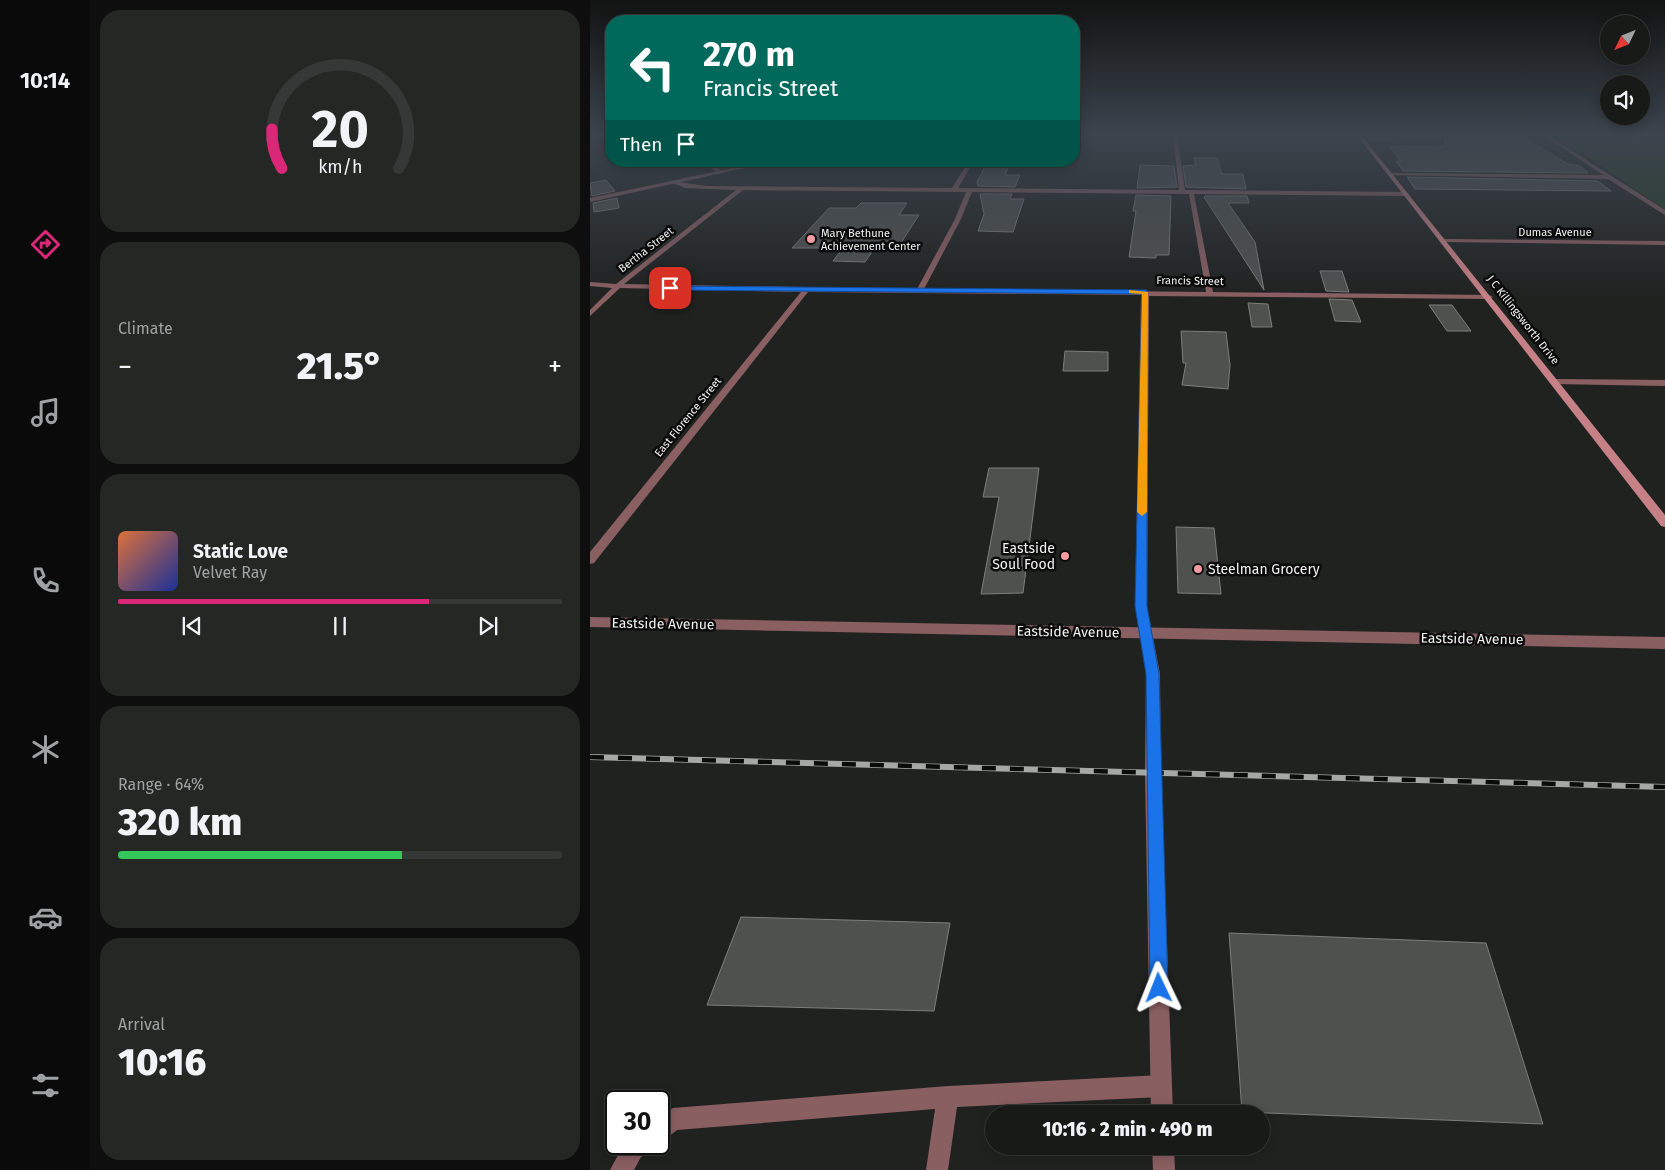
<!DOCTYPE html>
<meta charset="utf-8">
<style>
body{margin:0;font-family:"Fira Sans",sans-serif;background:#252725;color:#f1f3f6;height:100vh;display:flex;flex-direction:column;font-size:19px;white-space:nowrap}
*{box-sizing:border-box;margin:0}
p{font-size:16px;color:#9fa1a2}
.icon{flex:none;width:28px;height:28px;fill:none;stroke:currentColor;stroke-width:2;stroke-linecap:round;stroke-linejoin:round}
.map{position:relative;flex:1;overflow:hidden}
.details{display:flex;flex-direction:column;gap:10px;padding:10px;background:#0d0e0d;width:500px}
.details>*{flex:none}
.guide{position:absolute;left:15px;top:15px;width:475px;height:152px;border-radius:20px;box-shadow:0 2px 12px #0003,0 0 0 1px #363837;background:#00695c;color:#fff;overflow:hidden}
.needle{width:32px;rotate:227deg}
.buttons{position:absolute;left:1010px;top:15px;display:grid;gap:10px}
.buttons a{display:grid;place-items:center;width:50px;height:50px;border-radius:50%;background:#181a18;box-shadow:0 2px 12px #0003,0 0 0 1px #363837;font-size:25px}
.speed{position:absolute;left:15px;top:1090px;display:flex;gap:10px;font-size:25px;font-weight:700;text-align:center}
.speed>*{display:grid;place-content:center;width:65px;height:65px;border-radius:50%;background:#181a18;box-shadow:0 2px 12px #0003,0 0 0 1px #363837;line-height:1}
.speed .limit{border:2px solid #111;border-radius:8px;background:#fff;color:#111}
.pin{position:absolute;display:grid;place-items:center;width:42px;height:42px;color:#fff;margin:-21px;border-radius:10px;box-shadow:0 2px 8px #0006}
.me{position:absolute;width:55px;margin:-28px;rotate:358deg;stroke-linejoin:round;filter:drop-shadow(0 0 4px #0008)}
.turn{display:flex;align-items:center;gap:18px;height:105px;padding:0 15px;font-size:22px}
.turn .icon{width:65px;height:65px;stroke-width:2.5}
.turn b{display:block;font-size:35px;line-height:42px}
.then{display:flex;align-items:center;height:48px;padding:0 15px;background:#0003;gap:10px;font-size:19px}
.big{font-size:38px;font-weight:800;line-height:1.1}
.details .tile{flex:1;display:flex;flex-direction:column;justify-content:center;gap:8px;min-width:0;padding:0 18px;border-radius:20px;background:#252725}
.details .dial{align-items:center;gap:0}
.dial svg{height:130px;overflow:visible;fill:none;stroke:#363837;stroke-width:7;stroke-linecap:round;text-anchor:middle}
.dial text{fill:#f1f3f6;stroke:none}
.song{display:flex;align-items:center;gap:15px}
.cover{width:60px;height:60px;border-radius:8px;background:linear-gradient(135deg,hsl(20 70% 55%),hsl(230 70% 35%))}
.played{height:5px;border-radius:2px;background:linear-gradient(90deg,#db2777 70%,#363837 70%)}
.keys{display:flex;justify-content:space-around;direction:ltr}
.heat{display:flex;justify-content:space-between;align-items:center;font-size:28px;direction:ltr}
.charge{height:8px;border-radius:4px;background:linear-gradient(90deg,#34c759 64%,#363837 0)}
.trip{position:absolute;left:395px;top:1105px;width:285px;height:50px;border-radius:25px;background:#181a18;box-shadow:0 2px 12px #0003,0 0 0 1px #363837;font-weight:800;line-height:50px;text-align:center}
main{display:flex;flex:1;min-height:0}
.tab-bar{display:flex;flex-direction:column;width:90px;justify-content:space-around;align-items:center;background:#0a0a0a;color:#9fa1a2}
.tab-bar .icon{width:35px;height:35px}
.tab-bar .on{color:#db2777}
.tab-bar b{font-size:22px;color:#f1f3f6}
.map>svg:first-child{display:block}
.green{fill:#263d25}
.building{fill:#4f514f;stroke:#7c7f7c}
.lines{fill:none;stroke-linecap:round;stroke-linejoin:round}
.service{fill:#8a5f62;fill-rule:evenodd}
.minor{fill:#8a5f62;fill-rule:evenodd}
.tertiary{fill:#8a5f62;fill-rule:evenodd}
.secondary{fill:#c68187;fill-rule:evenodd}
.rail-casing{stroke:#a6a8a6;stroke-width:6}
.rail{stroke:#0a0b0a;stroke-width:4.5;stroke-dasharray:14;stroke-linecap:butt}
.route{fill:#1a73e8;stroke:#114b97}
.slow{fill:#f59e0b}
.poi-dot{fill:#f49aa2;stroke:#0a0b0a;stroke-width:2}
.labels{text-anchor:middle;dominant-baseline:central;stroke-width:5;stroke-linejoin:round;paint-order:stroke}
.far-street-label{font-size:11px;fill:#f1f2f1;stroke:#0a0b0a}
.far-poi-label{font-size:11px;fill:#f1f2f1;stroke:#0a0b0a;text-anchor:start}
.poi-label{font-size:14px;fill:#f1f2f1;stroke:#0a0b0a;text-anchor:end}
.street-label{font-size:14px;fill:#f1f2f1;stroke:#0a0b0a}
</style>
<main>
<nav class="tab-bar">
<b>10:14</b>
<svg class="icon on" aria-label="directions" viewBox="0 0 24 24"><path d="M12 3l9 9-9 9-9-9zM9 14v-3h6M13 9l2 2-2 2"/></svg>
<svg class="icon" aria-label="music" viewBox="0 0 24 24"><path d="M9 18V5l10-2v13"/><circle cx="6" cy="18" r="3"/><circle cx="16" cy="16" r="3"/></svg>
<svg class="icon" aria-label="phone" viewBox="0 0 24 24"><path d="M5 4h4l2 5-3 2q2 4 5 5l2-3 5 2v4C11 20 4 13 5 4z"/></svg>
<svg class="icon" aria-label="climate" viewBox="0 0 24 24"><path d="M12 3v18M4 7l16 10M4 17L20 7"/></svg>
<svg class="icon" aria-label="car" viewBox="0 0 24 24"><path d="M5 17H2v-5l4-1 3-4h7l3 4 3 1v5h-3M9 17h6M6 11h13"/><circle cx="7" cy="17" r="2"/><circle cx="17" cy="17" r="2"/></svg>
<svg class="icon" aria-label="filters" viewBox="0 0 24 24"><path d="M4 7h16M4 17h16"/><circle cx="9" cy="7" r="2"/><circle cx="15" cy="17" r="2"/></svg>
</nav>
<section class="details">
<div class="tile dial"><svg viewBox="0 0 100 80">
<path d="M14 69A42 42 0 1 1 86 69"/>
<path d="M14 69A42 42 0 0 1 8 45" stroke="#db2777"/>
<text x="50" y="56" font-size="32" font-weight="700">20</text>
<text x="50" y="72" font-size="11">km/h</text>
</svg></div>
<div class="tile"><p>Climate</p>
<div class="heat"><a>−</a><b class="big">21.5°</b><a>+</a></div>
</div>
<div class="tile">
<div class="song"><i class="cover"></i><div><b>Static Love</b><p>Velvet Ray</p></div></div>
<div class="played"></div>
<div class="keys"><svg class="icon" aria-label="previous" viewBox="0 0 24 24"><path d="M18 5L8 12l10 7zM5 5v14"/></svg><svg class="icon" aria-label="pause" viewBox="0 0 24 24"><path d="M8 5v14M16 5v14"/></svg><svg class="icon" aria-label="next" viewBox="0 0 24 24"><path d="M6 5l10 7-10 7zM19 5v14"/></svg></div>
</div>
<div class="tile"><p>Range · 64%</p><b class="big">320 km</b><div class="charge"></div></div>
<div class="tile"><p>Arrival</p><b class="big">10:16</b></div>
</section>
<div class="map">
<svg width="1075" height="1170" viewBox="0 0 1075 1170">
<rect width="100%" height="100%" fill="#202220"/>
<path class="green" d="M966,135H1075V210Z"/>
<path class="building" d="M854,135H930L978,164L990,166L998,173L813,171L806,161H811L799,146L854,147L856,140Z
M604,158H627L632,174H653L656,189L596,187L593,166L606,165Z
M398,161H421L415,175H430L425,187L388,186L387,182Z
M550,165L584,166L587,187L547,188Z
M817,177L1008,181L1021,191L825,189Z
M16,180L25,191L2,196L0,183Z
M390,194H422L420,199H434L423,232L388,231L394,214Z
M546,195L581,196L579,255H566V258L539,257L546,211H543Z
M615,196H657L659,203H638L665,242L674,290L614,197Z
M27,198L29,208L4,212L3,203Z
M271,203H317L309,215H329L307,249H284L275,262L243,261L253,248H202L239,208H266Z
M730,271H752L759,292L736,291Z
M739,299L762,300L771,322L745,321Z
M658,303L678,304L682,327H662Z
M839,305H862L881,331H857Z
M591,331L636,332L640,365L638,389L592,385L596,363H593Z
M475,351L518,352V371H473Z
M399,468H449L433,593L391,594L409,497H393Z
M586,527L624,528L631,594L588,593Z
M151,917L360,923L344,1011L117,1005Z
M639,933L896,943L953,1124L652,1112Z"/>
<g class="lines">
<path class="service" d="M571,1075L579,1078L582,1086L579,1094L571,1097L367,1107L358,1170H336L345,1109L87,1130L77,1138L69,1141V1116L83,1108L358,1086Z
M34,1144H62L59,1152L51,1157L44,1170H20Z"/>
<path class="minor" d="M583,135H587L595,190L816,192L819,194L816,196L604,194L623,292L899,295L903,297L899,299L559,296L557,606L570,674L571,773L583,1114H561L555,773L556,674L545,606L551,295L218,292L4,563L0,564V552L211,292L30,288L0,316V310L22,288L0,286V282L26,284L146,190L95,188L83,183V181L116,186L362,188L379,161H384L368,188L589,190ZM153,190L376,192L365,219L327,289L34,284ZM382,192L599,194L616,292L334,289L371,219Z
M953,135H957L1075,210V215L1018,179L799,175L802,173L1013,175Z
M773,138L852,139L854,140H771Z
M112,161H118L134,173L129,174Z
M855,239L1075,241V245L853,242Z
M562,1146H584L585,1170H563Z"/>
<path class="tertiary" d="M176,161H186L0,202V198Z
M966,379L1075,380V386L963,384L962,382Z
M0,617L1075,637V649L0,627Z"/>
<path class="secondary" d="M767,135H771L1075,515V527L1071,526Z"/>
<defs>
<path id="rail" d="M0,757L1075,787"/>
</defs>
<use href="#rail" class="rail-casing"/>
<use href="#rail" class="rail"/>
</g>
<linearGradient id="sky" x2="0" y2="1"><stop stop-color="#121312"/><stop offset="0.45" stop-color="#3c444e"/><stop offset="1" stop-color="#3c444e" stop-opacity="0"/></linearGradient>
<rect width="1075" height="298" fill="url(#sky)"/>
<path class="route" d="M80,286L557,290V606L569,674L578,988L575,994L569,997L562,994L560,988L556,674L545,606L552,294L78,290Z"/>
<path class="slow" d="M539,290L558,292L557,512L552,516L547,512L552,294L539,293Z"/>
<g class="poi-dot">
<circle cx="221" cy="239" r="5"/>
<circle cx="475" cy="556" r="5"/>
<circle cx="608" cy="569" r="5"/>
</g>
<g class="labels">
<g class="far-street-label">
<text x="965" y="232">Dumas Avenue</text>
<text transform="translate(56 250) rotate(-38)">Bertha Street</text>
<text transform="translate(600 281) rotate(1)">Francis Street</text>
<text transform="translate(933 320) rotate(52)">J C Killingsworth Drive</text>
<text transform="translate(98 417) rotate(-51)">East Florence Street</text>
</g>
<g class="far-poi-label">
<text x="231" y="233">Mary Bethune<tspan x="231" dy="13">Achievement Center</tspan></text>
</g>
<g class="poi-label">
<text x="465" y="548">Eastside<tspan x="465" dy="16">Soul Food</tspan></text>
<text x="618" y="569" text-anchor="start">Steelman Grocery</text>
</g>
<g class="street-label">
<text transform="translate(73 624) rotate(1)">Eastside Avenue</text>
<text transform="translate(478 632) rotate(1)">Eastside Avenue</text>
<text transform="translate(882 639) rotate(1)">Eastside Avenue</text>
</g>
</g>
</svg>
<div class="buttons">
<a><svg class="needle" viewBox="-14 -14 28 28"><path d="M0-13l5 13h-10z" fill="#e53935"/><path d="M0 13l5-13h-10z" fill="#9fa1a2"/></svg></a>
<a><svg class="icon" aria-label="sound" viewBox="0 0 24 24"><path d="M4 9h4l5-4v14l-5-4H4zM17 9q2 3 0 6"/></svg></a>
</div>
<div class="speed"><div class="limit">30</div></div>
<div class="pin" style="left:80px;top:288px;background:#d93025"><svg class="icon" aria-label="arrive" viewBox="0 0 24 24"><path d="M6 21V4h12l-3 4 3 4H6"/></svg></div>
<svg class="me" style="left:569px;top:988px" viewBox="-20 -20 40 40"><path d="M0-17L14 15 0 8-14 15z" fill="#1a73e8" stroke="#fff" stroke-width="4"/></svg>
<div class="trip">10:16 · 2 min · 490 m</div>
<div class="guide">
<div class="turn"><svg class="icon" aria-label="left" viewBox="0 0 24 24"><path d="M17 20v-9H6M10 6l-5 5 5 5"/></svg><div><b>270 m</b>Francis Street</div></div>
<div class="then">Then<svg class="icon" aria-label="arrive" viewBox="0 0 24 24"><path d="M6 21V4h12l-3 4 3 4H6"/></svg></div>
</div>
</div>
</main>
